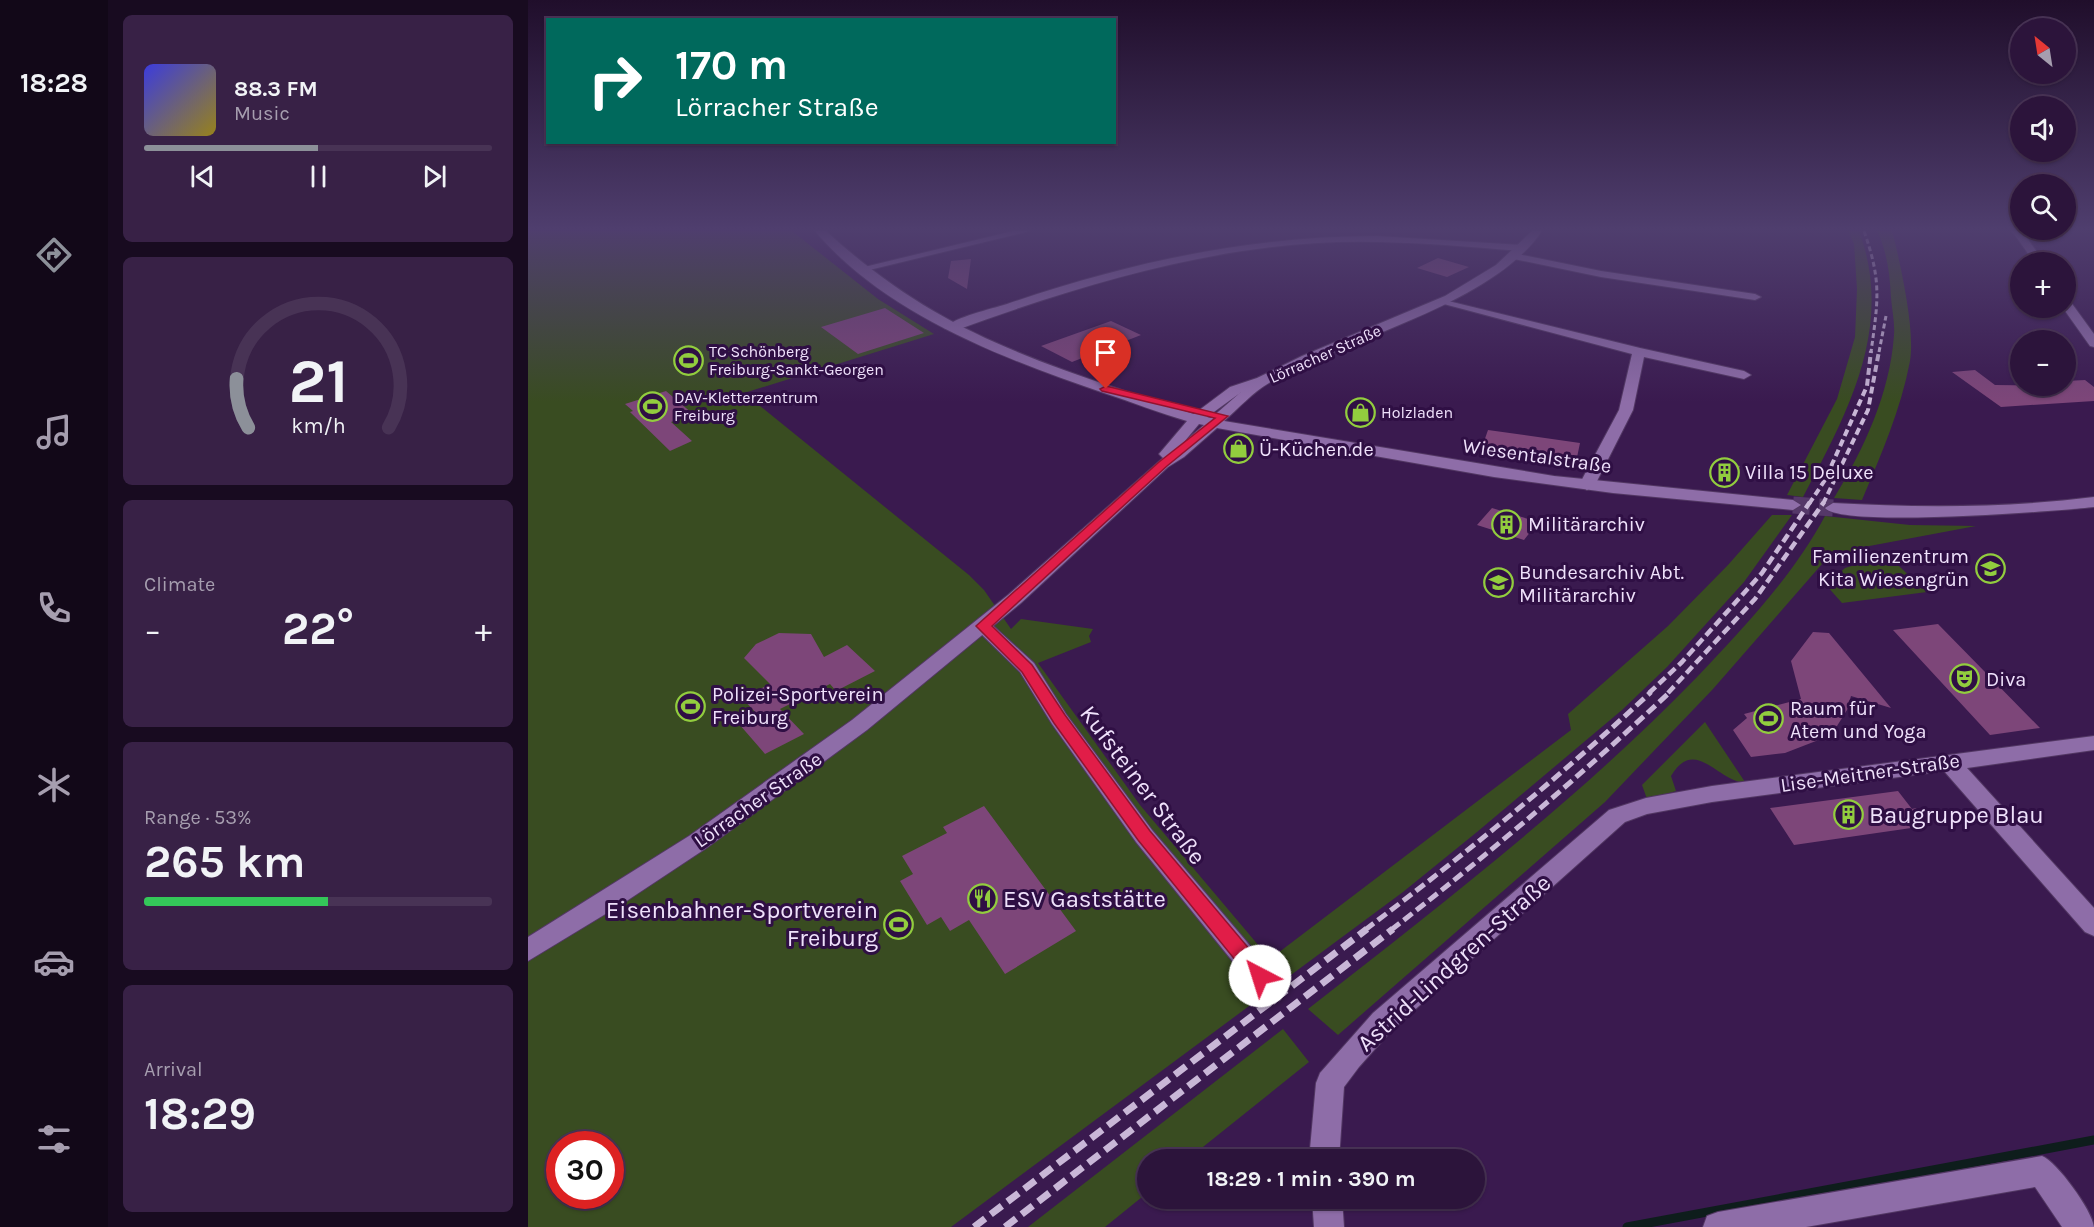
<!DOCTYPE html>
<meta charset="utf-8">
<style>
body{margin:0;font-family:Karla,sans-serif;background:#382146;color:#f1f3f6;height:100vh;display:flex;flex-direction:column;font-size:22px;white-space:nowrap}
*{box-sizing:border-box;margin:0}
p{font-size:20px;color:#a69eaf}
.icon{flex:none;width:33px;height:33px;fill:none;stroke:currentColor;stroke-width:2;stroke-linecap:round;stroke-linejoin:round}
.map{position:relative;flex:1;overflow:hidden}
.details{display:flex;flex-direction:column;gap:15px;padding:15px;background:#180b20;width:420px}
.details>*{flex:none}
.hud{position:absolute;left:18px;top:18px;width:570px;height:126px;border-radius:0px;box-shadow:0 2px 4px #0004,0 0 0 2px #483355;background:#00695c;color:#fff;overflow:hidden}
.needle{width:39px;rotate:330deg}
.controls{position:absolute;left:1482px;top:18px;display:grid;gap:12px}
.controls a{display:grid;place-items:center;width:66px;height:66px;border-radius:50%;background:#2c143b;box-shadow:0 2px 4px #0004,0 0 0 2px #483355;font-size:30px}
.speed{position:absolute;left:18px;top:1131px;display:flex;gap:12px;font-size:30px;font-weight:700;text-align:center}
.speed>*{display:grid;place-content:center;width:78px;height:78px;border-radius:50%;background:#2c143b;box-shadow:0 2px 4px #0004,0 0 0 2px #483355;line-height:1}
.speed .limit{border:9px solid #d22;background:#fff;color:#111}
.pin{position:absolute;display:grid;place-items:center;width:51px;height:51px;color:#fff;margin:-62px -26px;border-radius:50% 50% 50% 0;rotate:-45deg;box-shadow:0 0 6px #0007}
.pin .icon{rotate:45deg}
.me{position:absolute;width:66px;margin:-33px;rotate:320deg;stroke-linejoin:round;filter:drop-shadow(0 0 4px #0008)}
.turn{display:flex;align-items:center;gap:21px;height:126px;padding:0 30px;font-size:27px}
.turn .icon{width:78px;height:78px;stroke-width:2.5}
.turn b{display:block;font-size:42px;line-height:51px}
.big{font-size:45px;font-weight:700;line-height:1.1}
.details .tile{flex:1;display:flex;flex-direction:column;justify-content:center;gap:9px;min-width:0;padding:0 21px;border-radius:9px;background:#382146}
.details .dial{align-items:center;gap:0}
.dial svg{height:156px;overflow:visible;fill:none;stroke:#483355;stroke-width:7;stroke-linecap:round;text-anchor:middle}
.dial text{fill:#f1f3f6;stroke:none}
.song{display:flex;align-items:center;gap:18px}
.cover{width:72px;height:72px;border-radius:9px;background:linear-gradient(135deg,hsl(240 70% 55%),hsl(50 70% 35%))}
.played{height:6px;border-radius:3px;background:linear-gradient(90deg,#8c9099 50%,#483355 50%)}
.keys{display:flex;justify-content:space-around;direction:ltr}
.heat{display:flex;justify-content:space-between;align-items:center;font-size:33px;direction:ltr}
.charge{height:9px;border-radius:4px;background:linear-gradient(90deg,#34c759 53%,#483355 0)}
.trip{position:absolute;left:609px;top:1149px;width:348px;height:60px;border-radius:30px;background:#2c143b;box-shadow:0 2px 4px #0004,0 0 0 2px #483355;font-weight:700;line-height:60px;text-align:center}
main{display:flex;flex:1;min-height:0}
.tabs{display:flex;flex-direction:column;width:108px;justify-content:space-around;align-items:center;background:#120818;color:#a69eaf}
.tabs .icon{width:42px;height:42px}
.tabs .active{color:#8c9099}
.tabs b{font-size:27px;color:#f1f3f6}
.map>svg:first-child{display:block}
.green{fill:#394c21;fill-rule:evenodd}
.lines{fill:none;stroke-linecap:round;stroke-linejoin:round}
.stream{stroke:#0e1d1c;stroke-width:9}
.building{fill:#7d4679}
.secondary-tunnel{stroke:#553869;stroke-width:17;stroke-dasharray:17 9;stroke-linecap:butt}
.street-casing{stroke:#523763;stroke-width:2}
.secondary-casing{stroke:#523763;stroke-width:2}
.street{fill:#8e6da8;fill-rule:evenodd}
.secondary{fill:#8e6da8;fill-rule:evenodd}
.rail-far4{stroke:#c9b7d7;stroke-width:3;stroke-dasharray:5 3;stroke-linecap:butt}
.rail-far3{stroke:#c9b7d7;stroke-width:4;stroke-dasharray:7 4;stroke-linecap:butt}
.rail-far2{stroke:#c9b7d7;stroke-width:4.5;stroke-dasharray:9 4.5;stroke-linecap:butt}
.rail-far1{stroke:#c9b7d7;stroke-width:5;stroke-dasharray:11 5;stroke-linecap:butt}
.rail{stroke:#c9b7d7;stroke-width:7;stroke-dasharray:14 7;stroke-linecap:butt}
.route{fill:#e11d48;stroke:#92132f;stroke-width:1.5}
.labels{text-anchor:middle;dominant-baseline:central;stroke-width:6;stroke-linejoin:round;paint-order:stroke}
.far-poi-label{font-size:16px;fill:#efe1fb;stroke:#2f0f44;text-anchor:start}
.far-street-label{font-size:16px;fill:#efe1fb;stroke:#2f0f44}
.poi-label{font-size:20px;fill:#efe1fb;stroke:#2f0f44;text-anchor:start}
.street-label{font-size:20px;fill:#efe1fb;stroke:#2f0f44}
.near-street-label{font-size:24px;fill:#efe1fb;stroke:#2f0f44}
.near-poi-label{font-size:24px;fill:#efe1fb;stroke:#2f0f44;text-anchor:start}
</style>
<main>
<nav class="tabs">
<b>18:28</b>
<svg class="icon active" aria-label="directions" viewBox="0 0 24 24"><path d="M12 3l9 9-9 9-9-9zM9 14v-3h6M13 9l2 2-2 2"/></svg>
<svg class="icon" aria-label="music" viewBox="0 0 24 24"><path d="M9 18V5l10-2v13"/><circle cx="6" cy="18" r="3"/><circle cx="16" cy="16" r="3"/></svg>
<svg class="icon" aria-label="phone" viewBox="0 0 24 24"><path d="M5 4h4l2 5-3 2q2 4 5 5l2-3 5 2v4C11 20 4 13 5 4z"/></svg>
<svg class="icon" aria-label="climate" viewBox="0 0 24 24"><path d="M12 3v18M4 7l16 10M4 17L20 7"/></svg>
<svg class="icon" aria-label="car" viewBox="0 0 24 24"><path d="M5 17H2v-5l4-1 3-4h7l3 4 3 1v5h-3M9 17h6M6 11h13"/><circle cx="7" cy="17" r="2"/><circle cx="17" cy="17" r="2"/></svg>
<svg class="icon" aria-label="filters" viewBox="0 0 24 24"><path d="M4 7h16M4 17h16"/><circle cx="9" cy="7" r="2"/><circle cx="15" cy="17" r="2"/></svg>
</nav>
<section class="details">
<div class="tile">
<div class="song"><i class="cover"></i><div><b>88.3 FM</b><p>Music</p></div></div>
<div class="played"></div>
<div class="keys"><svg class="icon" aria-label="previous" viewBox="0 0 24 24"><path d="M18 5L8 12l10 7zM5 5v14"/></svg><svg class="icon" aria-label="pause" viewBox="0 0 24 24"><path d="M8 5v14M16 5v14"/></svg><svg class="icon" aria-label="next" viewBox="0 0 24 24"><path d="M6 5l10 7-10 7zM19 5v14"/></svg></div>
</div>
<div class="tile dial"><svg viewBox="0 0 100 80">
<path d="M14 69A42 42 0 1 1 86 69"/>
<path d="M14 69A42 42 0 0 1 8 44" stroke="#8c9099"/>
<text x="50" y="56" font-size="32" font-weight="700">21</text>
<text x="50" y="72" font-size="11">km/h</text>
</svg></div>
<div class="tile"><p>Climate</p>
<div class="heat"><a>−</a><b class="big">22°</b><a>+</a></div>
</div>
<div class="tile"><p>Range · 53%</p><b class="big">265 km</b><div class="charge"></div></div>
<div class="tile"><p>Arrival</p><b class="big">18:29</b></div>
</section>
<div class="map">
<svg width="1566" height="1227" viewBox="0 0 1566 1227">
<rect width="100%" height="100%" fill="#3a1a4f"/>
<path class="green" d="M0,231H264L350,299L406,334L216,393L441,575L456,590L483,629L493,619L565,629L561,636L563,642L510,663L612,805L742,959L1043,730L1040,714L1140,626L1200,565L1244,515H1264L1216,582L1139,667L1094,710L949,832L875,892L423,1227H0ZM32,1144H82V1196H32Z
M1320,231H1331C1367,327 1319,414 1275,497L1259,495L1309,399L1327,337L1329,289L1326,244Z
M1349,231H1364L1367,242C1374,273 1387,331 1382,361C1373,409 1353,455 1334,500L1306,498C1336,449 1362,393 1366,335C1367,323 1364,310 1363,298C1362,275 1359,251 1349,231Z
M1297,516L1382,525L1448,526L1336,547L1294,564L1185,689L1077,802L810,1035L780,1009C915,903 1051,799 1170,676C1216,627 1265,576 1297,516Z
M1359,555L1399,592L1314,603L1298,585L1317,568Z
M1177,722L1217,782C1192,784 1167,735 1143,776L1148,791L1119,799L1114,785Z
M755,1029L781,1062L660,1159L620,1160L619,1193L577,1227H500Z"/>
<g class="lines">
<path class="stream" d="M1099,1227L1566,1140"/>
</g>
<path class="building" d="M910,258L941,267L919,277L889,268Z
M443,259L439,289L420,278L423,261Z
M357,308L396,333L330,354L293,327Z
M583,321L613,335L544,362L513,346Z
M1447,370L1467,385L1538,386V381L1557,380L1566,387V401L1473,407L1424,372Z
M138,391L165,414L143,422L164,441L142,451L102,412L105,411L97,404Z
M960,430L1052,443L1047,467L952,453Z
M1188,460L1212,466L1206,481L1182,476Z
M964,508L977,512L1010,522L996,540L949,525Z
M1410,624L1512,728L1462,735L1365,630Z
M1285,632L1301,633L1363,708L1323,696L1319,710L1309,726L1288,741L1257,753L1223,757L1205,730L1219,718L1216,714L1273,699L1263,661Z
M251,633L283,634L296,657L319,645L347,671L308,691L302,684L252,709L276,734L237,754L211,724L229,714L214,698L242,684L216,658L228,644Z
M1370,791L1384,809L1388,808L1399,822L1395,823L1397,826L1266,845L1242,808Z
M456,806L548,931L477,974L441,920L422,931L413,917L399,925L372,881L385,874L374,856L419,833L415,827Z"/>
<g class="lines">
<path class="secondary-tunnel" d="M1265,505L1305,508"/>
<defs>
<path id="street" d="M485,231H502L333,272L328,269Z
M1484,231H1494L1516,262H1506Z
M849,236L994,245L999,248L994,251C926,246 857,239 789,243C663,251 544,288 426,331L416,328C427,317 463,309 479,304C599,263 721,236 849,236Z
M985,253L1073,271L1227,294L1233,297L1227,300L1073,277L981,258L980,256Z
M912,299L1112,348L1216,371L1223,375L1216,379L1116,357L1105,410L1067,485L1059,490L1051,485L1091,410L1104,354L912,303Z
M1538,300L1542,301L1566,334V347L1562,346L1535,308Z
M455,620L461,622L506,663L538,714L624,830L741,968L745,976L741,984L732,987L723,984L608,842L524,724L492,672L449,630L446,626L449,622Z
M1566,736V750L1439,768L1566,908V936L1557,932L1416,771L1184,802L1119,814L1097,822L863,1031L831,1067L816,1087L811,1160H781L788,1083L792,1073L845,1013L1081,810L1118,798L1184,786Z
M1514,1156C1529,1162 1564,1210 1566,1227H1534L1507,1187L1278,1227H1175L1179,1216L1190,1212Z
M784,1198H814L816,1227H786Z"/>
<path id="secondary" d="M287,231H298C390,315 471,349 588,388C614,397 639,406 666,414L702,387L729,378L774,356L917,296L968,265L1004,231H1014C964,305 819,338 741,383C725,392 710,409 696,421L1026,476L1265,500L1273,505L1265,510L1085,493L966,477L689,428L656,457L640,467L493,603L339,730L177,849L94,904L0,961V937L161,836L324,720L480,595L635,458L631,454L659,421C631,413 604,402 576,393C476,359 357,314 287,231ZM713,392L683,418L679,417L712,393ZM671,424L676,425L656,442Z
M1566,497V507C1531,511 1313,528 1297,508L1305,503C1393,508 1479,508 1566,497Z"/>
</defs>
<use href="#street" class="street-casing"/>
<use href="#secondary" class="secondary-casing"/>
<use href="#street" class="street"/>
<use href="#secondary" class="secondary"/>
<path class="rail-far4" d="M1336,231C1354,282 1350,301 1343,352
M1351,352L1358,316"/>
<path class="rail-far3" d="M1281,504L1297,480L1339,386L1343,351
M1295,504L1340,410L1351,351"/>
<path class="rail-far2" d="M1121,693L1154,662L1234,573L1282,502
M1140,693L1227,599L1296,502"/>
<path class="rail-far1" d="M837,930C936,855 1032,777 1123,692
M863,930C960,855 1052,776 1142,692"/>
<path class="rail" d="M446,1227L839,929
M477,1227L865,929"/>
</g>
<linearGradient id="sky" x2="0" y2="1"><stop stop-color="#200e2b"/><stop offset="0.57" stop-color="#4f3e6e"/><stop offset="1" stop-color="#4f3e6e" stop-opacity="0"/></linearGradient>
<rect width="1566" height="402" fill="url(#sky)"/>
<path class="route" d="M578,386L700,416L639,466L464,626L504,665L537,715L622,831L739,970L741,976L739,982L732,985L725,982L610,840L526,723L494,672L448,626L631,462L687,418L574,391L572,389Z"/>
<defs>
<symbol id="stadium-ring" viewBox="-11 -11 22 22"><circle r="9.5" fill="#2f0f44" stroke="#92cd3e" stroke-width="1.5"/><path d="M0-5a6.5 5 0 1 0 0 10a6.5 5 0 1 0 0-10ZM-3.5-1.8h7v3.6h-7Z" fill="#92cd3e"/></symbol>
<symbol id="shop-ring" viewBox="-11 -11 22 22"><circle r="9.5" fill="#2f0f44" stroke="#92cd3e" stroke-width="1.5"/><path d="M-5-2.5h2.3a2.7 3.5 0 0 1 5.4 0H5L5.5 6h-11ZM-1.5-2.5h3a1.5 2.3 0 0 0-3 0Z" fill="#92cd3e"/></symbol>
<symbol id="building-ring" viewBox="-11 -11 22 22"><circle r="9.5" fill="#2f0f44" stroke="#92cd3e" stroke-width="1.5"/><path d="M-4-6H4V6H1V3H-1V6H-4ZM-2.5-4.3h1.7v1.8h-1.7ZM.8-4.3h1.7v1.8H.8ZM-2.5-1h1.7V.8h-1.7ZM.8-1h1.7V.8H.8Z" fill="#92cd3e"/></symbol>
<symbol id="school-ring" viewBox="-11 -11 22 22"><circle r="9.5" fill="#2f0f44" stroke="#92cd3e" stroke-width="1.5"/><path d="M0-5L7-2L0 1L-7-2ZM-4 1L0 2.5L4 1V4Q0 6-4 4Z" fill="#92cd3e"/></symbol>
<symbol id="university-ring" viewBox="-11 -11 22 22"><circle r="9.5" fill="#2f0f44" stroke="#92cd3e" stroke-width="1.5"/><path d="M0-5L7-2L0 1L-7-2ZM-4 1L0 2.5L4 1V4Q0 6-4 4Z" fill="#92cd3e"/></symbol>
<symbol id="theatre-ring" viewBox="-11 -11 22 22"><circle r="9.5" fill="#2f0f44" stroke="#92cd3e" stroke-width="1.5"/><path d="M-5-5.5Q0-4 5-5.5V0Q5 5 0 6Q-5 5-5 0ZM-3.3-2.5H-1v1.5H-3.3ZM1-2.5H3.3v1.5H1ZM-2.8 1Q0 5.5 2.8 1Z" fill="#92cd3e"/></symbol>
<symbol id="restaurant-ring" viewBox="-11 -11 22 22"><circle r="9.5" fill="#2f0f44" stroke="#92cd3e" stroke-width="1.5"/><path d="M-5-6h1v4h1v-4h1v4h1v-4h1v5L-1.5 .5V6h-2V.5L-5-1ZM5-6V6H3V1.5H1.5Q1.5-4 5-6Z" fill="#92cd3e"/></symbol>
</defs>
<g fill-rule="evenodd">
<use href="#stadium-ring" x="144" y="344" width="33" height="33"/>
<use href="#stadium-ring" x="108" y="390" width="33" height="33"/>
<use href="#shop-ring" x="816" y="396" width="33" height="33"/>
<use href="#shop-ring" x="694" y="432" width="33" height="33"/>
<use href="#building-ring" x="1180" y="456" width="33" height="33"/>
<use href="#building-ring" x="962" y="508" width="33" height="33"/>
<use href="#school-ring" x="1446" y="552" width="33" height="33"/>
<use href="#university-ring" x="954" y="566" width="33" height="33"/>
<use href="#theatre-ring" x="1420" y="662" width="33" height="33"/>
<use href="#stadium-ring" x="146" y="690" width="33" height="33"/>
<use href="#stadium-ring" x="1224" y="702" width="33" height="33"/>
<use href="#building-ring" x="1304" y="798" width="33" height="33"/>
<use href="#restaurant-ring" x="438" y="882" width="33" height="33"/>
<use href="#stadium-ring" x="354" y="908" width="33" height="33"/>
</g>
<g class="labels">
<g class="far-poi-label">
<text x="181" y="351">TC Schönberg<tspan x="181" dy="18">Freiburg-Sankt-Georgen</tspan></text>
<text x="146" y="397">DAV-Kletterzentrum<tspan x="146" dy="18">Freiburg</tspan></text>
<text x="853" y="412">Holzladen</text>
</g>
<g class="far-street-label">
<text transform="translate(797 354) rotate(-24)">Lörracher Straße</text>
</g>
<g class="poi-label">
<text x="731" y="449">Ü-Küchen.de</text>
<text x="1217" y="472">Villa 15 Deluxe</text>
<text x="1000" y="524">Militärarchiv</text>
<text x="1441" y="556" text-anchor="end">Familienzentrum<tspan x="1441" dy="23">Kita Wiesengrün</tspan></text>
<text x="991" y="572">Bundesarchiv Abt.<tspan x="991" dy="23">Militärarchiv</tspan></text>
<text x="1458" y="679">Diva</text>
<text x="184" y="694">Polizei-Sportverein<tspan x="184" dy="23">Freiburg</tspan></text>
<text x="1262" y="708">Raum für<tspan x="1262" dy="23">Atem und Yoga</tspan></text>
</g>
<g class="street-label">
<text transform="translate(1009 456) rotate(8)">Wiesentalstraße</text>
<text transform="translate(1342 773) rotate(-8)">Lise-Meitner-Straße</text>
<text transform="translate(230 800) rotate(-35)">Lörracher Straße</text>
</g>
<g class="near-street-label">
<text transform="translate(615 785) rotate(53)">Kufsteiner Straße</text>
<text transform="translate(926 963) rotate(-42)">Astrid-Lindgren-Straße</text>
</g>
<g class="near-poi-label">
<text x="1341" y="815">Baugruppe Blau</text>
<text x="475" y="899">ESV Gaststätte</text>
<text x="350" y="910" text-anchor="end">Eisenbahner-Sportverein<tspan x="350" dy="28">Freiburg</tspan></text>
</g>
</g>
</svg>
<div class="controls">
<a><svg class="needle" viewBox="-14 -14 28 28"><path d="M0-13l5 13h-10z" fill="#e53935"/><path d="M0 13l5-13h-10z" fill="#a69eaf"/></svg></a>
<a><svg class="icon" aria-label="sound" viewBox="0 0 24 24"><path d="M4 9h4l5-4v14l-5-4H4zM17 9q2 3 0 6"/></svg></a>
<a><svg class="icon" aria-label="search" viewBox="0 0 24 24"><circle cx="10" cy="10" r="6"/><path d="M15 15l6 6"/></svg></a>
<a>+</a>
<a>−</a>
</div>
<div class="speed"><div class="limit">30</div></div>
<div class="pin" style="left:578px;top:389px;background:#d93025"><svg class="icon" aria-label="arrive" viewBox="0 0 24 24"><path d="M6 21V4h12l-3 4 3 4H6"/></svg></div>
<svg class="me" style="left:732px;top:976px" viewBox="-20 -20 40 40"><circle r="19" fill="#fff"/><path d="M0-13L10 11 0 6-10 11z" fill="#e11d48"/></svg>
<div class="trip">18:29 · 1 min · 390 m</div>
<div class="hud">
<div class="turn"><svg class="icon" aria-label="right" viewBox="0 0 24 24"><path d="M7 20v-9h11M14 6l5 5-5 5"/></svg><div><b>170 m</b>Lörracher Straße</div></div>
</div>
</div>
</main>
